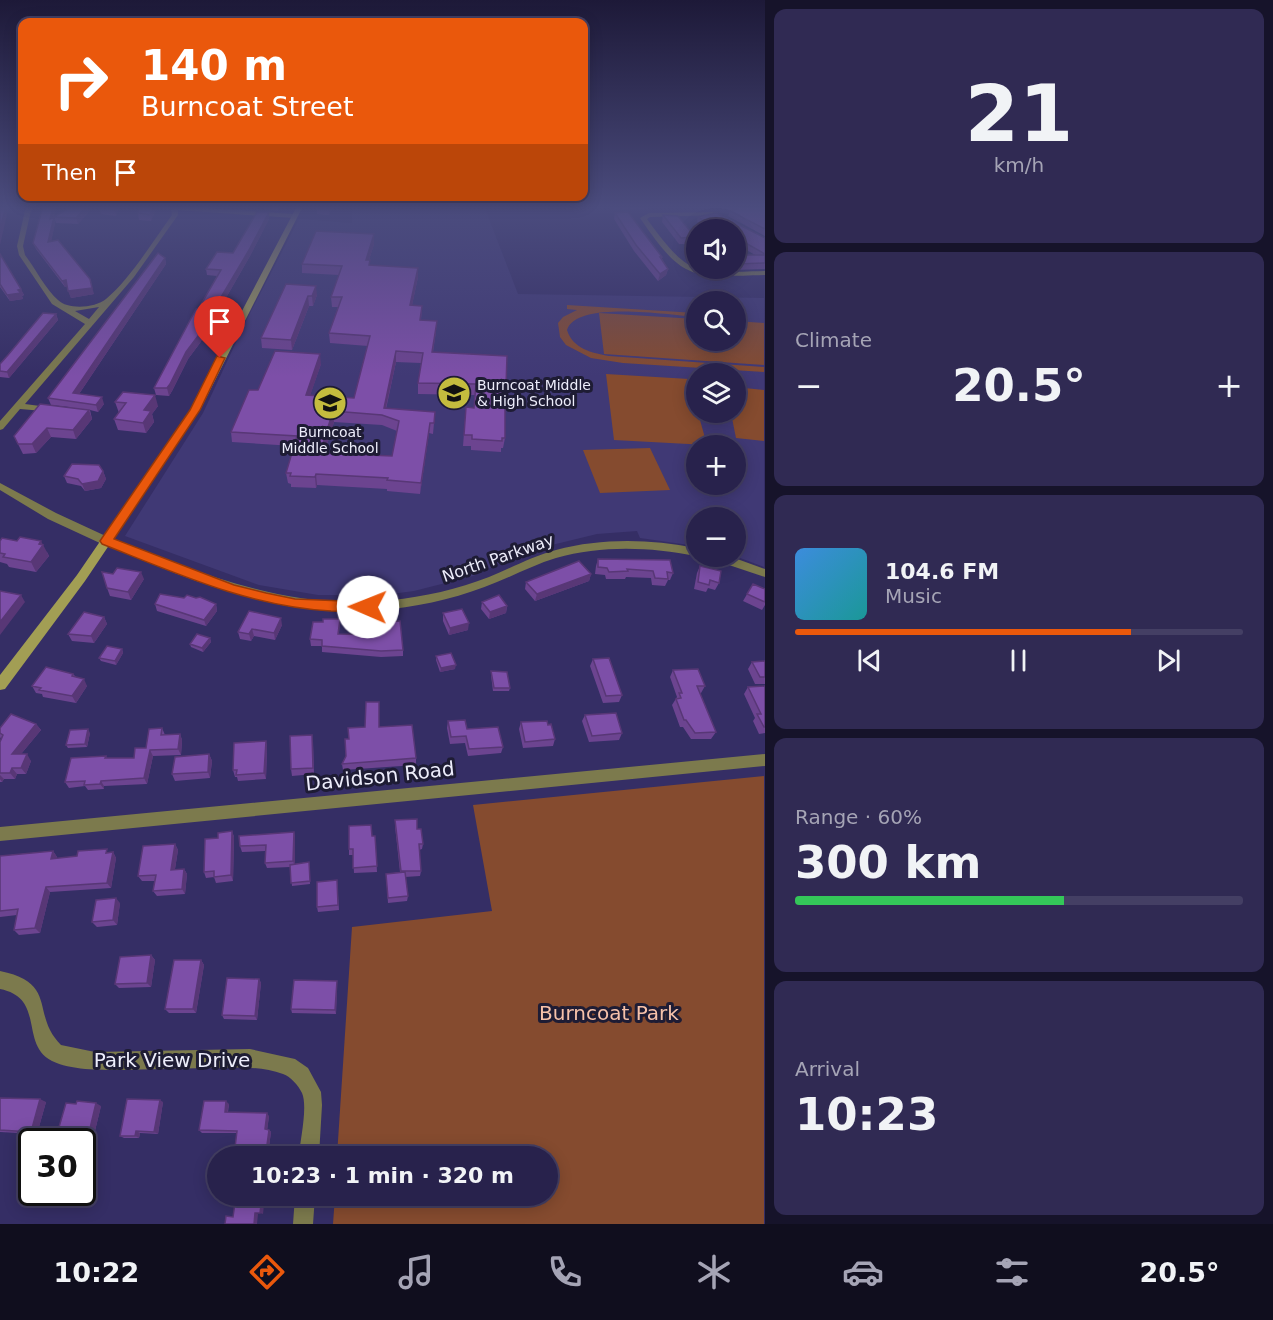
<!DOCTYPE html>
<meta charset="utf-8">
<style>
body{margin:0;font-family:"DejaVu Sans",sans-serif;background:#302a53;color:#f1f3f6;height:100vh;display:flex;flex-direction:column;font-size:22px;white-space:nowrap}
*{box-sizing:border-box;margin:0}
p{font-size:20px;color:#a5a4b5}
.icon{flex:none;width:33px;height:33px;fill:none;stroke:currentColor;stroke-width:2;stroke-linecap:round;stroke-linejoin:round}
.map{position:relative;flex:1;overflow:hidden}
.side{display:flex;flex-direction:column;gap:9px;padding:9px;background:#16132a;width:508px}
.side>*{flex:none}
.hud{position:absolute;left:18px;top:18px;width:570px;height:183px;border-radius:12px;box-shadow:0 3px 15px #0003,0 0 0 2px #443f64;background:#ea580c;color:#fff;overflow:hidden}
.fabs{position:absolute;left:686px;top:219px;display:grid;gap:12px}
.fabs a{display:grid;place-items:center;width:60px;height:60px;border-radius:50%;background:#28224c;box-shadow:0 3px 15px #0003,0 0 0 2px #443f64;font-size:30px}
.speed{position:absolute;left:18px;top:1128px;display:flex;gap:12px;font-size:30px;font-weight:700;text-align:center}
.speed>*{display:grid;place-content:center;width:78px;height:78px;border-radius:50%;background:#28224c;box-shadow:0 3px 15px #0003,0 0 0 2px #443f64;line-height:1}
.speed .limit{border:3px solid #111;border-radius:9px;background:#fff;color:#111}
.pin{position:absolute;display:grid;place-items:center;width:51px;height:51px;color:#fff;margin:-62px -26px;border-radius:50% 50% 50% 0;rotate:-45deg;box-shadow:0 0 6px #0007}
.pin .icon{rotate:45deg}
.me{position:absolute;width:66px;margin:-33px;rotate:271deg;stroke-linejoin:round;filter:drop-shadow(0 0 4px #0008)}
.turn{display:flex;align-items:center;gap:21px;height:126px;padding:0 24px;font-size:27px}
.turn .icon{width:78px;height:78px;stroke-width:2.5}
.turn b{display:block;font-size:42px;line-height:51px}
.then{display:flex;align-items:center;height:57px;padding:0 24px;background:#0003;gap:12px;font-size:22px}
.big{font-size:45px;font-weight:600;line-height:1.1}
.side .widget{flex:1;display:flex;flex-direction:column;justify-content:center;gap:9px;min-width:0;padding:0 21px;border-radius:12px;background:#302a53}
.side .dial{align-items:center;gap:0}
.dial b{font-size:78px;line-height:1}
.song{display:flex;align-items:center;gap:18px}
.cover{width:72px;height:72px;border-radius:9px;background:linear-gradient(135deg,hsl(210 70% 55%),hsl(180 70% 35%))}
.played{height:6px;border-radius:3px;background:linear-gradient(90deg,#ea580c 75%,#443f64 75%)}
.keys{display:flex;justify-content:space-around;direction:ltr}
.heat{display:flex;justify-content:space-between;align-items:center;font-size:33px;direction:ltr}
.charge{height:9px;border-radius:4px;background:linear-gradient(90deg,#34c759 60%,#443f64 0)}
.trip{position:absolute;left:207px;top:1146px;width:351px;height:60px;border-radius:30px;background:#28224c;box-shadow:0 3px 15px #0003,0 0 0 2px #443f64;font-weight:600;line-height:60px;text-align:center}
.menu{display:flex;height:96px;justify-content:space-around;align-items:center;background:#100e1e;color:#a5a4b5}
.menu .icon{width:42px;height:42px}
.menu .selected{color:#ea580c}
.menu b{font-size:27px;color:#f1f3f6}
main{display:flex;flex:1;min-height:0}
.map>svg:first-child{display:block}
.built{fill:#403975;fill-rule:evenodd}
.green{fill:#854b2f}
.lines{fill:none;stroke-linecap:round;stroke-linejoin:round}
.minor{fill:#7c7a4d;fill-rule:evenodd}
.tertiary{fill:#7c7a4d;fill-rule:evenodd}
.secondary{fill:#a29e54;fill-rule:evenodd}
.wall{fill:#6c4490;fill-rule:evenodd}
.shaded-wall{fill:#583776}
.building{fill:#7d4fa8;stroke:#583776;stroke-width:1.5;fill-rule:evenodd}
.route{fill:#ea580c;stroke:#983908;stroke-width:1.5}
.labels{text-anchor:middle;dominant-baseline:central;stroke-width:6;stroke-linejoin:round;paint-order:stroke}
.far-poi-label{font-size:14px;fill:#ededfb;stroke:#1e1c34;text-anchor:start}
.street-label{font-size:16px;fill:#ededfb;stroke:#1e1c34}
.near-street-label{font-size:20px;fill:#ededfb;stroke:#1e1c34}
.near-park-label{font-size:20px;fill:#f7c2aa;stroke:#1e1c34}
</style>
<main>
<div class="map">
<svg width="765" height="1224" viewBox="0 0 765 1224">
<rect width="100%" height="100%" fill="#352e65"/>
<path class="built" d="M352,206H484L518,294L764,298V567L735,556V518H696V546L640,538L637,531L597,534L527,551L473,576L414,591L384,595H318L259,585L125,536L203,413L246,321L299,219L352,223ZM696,302H735V340H696ZM696,374H735V412H696ZM696,446H735V484H696Z"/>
<path class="green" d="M567,305L696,313V317C670,315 576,300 567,330C573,349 592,353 609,356L764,367V372L623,363L591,358L566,345L560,337L558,323L563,317L577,310L567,309Z
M599,313L696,319V340H735V321L764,323V365L604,354Z
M606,374L689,379L696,412L698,413L707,445L614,440Z
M735,387L764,390V441L736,438L731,413L735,412Z
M650,448L670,490L600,493L583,450Z
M764,776V1224H333L335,1196H548V1156H337L352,927L492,911L473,805Z"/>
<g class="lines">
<path class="minor" d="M26,206H32L23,246L25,255C35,268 46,290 58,300C68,310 95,308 106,299C130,279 153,241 172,215L171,209L148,208L145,206H177L294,214L297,216L294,218L178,210V215L134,277L25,404L55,408V412L20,409L3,429L0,430V421L85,324L52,304L19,255L17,246ZM99,307L89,319L75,311Z
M718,212V214L716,215L650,217L647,219C690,278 694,273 765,271V275C690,277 684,282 640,218L649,213Z
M106,537C131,544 154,555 178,564C247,590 318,609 391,600C424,597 458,589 489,577C511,568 533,556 556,550C602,538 649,539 696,548V556C650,547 602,545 556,558C536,564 517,574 497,582C464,596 427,605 392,609C290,622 195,580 102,544L101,541Z
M710,556H729L765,569V577L711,559Z
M765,754V766L0,841V827Z
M0,971C59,983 30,1014 61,1045L95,1052L250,1049L295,1059L308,1068L321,1092L322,1105L319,1156H299C300,1140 308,1107 302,1093C298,1085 291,1077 283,1074C259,1065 232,1068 206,1068C177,1069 148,1069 119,1070C100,1070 70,1070 52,1061C19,1044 46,998 0,989Z
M295,1196H315L313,1224H293Z"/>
<path class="tertiary" d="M0,483L56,513L110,538L111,541L110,544H102L48,519L0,490Z"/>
<path class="secondary" d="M297,206H303L200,410L85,581L5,689L0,690V675L77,575L190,410Z"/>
</g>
<path class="wall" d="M94,206L78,224L56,223L54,217Z
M120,206L116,216L101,214L99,208Z
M250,206H280L278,211Z
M333,206L329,215L317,214V209Z
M611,206H649L648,209L613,210Z
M719,206H765V236L728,216L730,211Z
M155,211L151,221L139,220L138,213Z
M269,212V219L250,256L200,343L188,359L172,391L169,396L156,395L154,388L217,276L207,275L206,269L233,253Z
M615,213L662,257V259L668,269L666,275L658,281L634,251L614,219Z
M663,215L695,237L693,244H679L662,222Z
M698,217L765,238V269L732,270L731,268H735V255H755L735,243V230H710L697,222Z
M54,218L55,223L51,241L94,294L71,298L67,286L65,287L36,249L33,243Z
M374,234V244L369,260L370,265L418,268V277L412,305L422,306L421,320L436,331L433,352L506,386L504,397L505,438L503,448H501V452L471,450V446H463L466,407L474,408L475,395L418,394V383L421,363L396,362L386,409L435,412L433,434L429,433L420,494L387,491V489L317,485L316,488L291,487V484L288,483L286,473L294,446L232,442L231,432L258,390L321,364L310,395L354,398L368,346L330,343L329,333L338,307H332L331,297L339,275L302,273V264ZM334,422L382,425L397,431L392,456L324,454Z
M0,254L24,295L22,296L23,299L10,301L0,287Z
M165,258L166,264L79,394L104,404L98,412L90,410L92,419L76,439L51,437L36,453L23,454L14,436L69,407L51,405L48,398Z
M286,284L317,295L313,306H309L292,350L262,348L261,338Z
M56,314L58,320L9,378L0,377V364Z
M115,402L158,406L152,414L154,422L146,433L118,430L114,419L119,413Z
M103,471L106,479L101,488L85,491L81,486L67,483L64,476Z
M0,541H17L47,552L49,556L36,572L9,567L7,564L0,562Z
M598,559L673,573L670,580H668L665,586L652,585L651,578L626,577L625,579H606L605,575L595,574L596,566Z
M700,566L719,583L715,590L708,588L706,592L694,589L697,573Z
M591,574L589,581L535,601L525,589L526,582Z
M144,579L131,600L110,596L107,588Z
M753,584L765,589V605L762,610L743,601Z
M184,598H196L216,604L217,611L206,626L157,611L155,604Z
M482,602L507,606L506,613L489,619L481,609Z
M249,611L282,625L275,640L254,636L251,641L240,639L238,632Z
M443,613L468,630L449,635L443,621Z
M104,617L107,624L94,643L72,641L68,634Z
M340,619L339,634L403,650V656L381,657L322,652V646H311L310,639L323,622Z
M210,638L211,642L203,652L191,647L190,644Z
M122,649L123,653L116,665L101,661L99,658Z
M436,656L455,669L440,672L436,660Z
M593,659L622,695L619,702L603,703L590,666Z
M765,661V684H755L748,669L752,662Z
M673,670L705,686L701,693H700L716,732L711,739H691L683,727H680L672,705L677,697L670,677Z
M491,671L510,688L509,691H493L491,675Z
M73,674L75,676L87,686L76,703L43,697L42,694L36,693L32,686Z
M765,686V733L759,734L753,721L755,718L744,694L748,687Z
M585,715L622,733L619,740L589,742L582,721Z
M448,721L503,747L501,753L468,756L465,743L450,744L447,728Z
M521,722L548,725L555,739L553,746L523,748L519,729Z
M36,724L41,730L21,754L31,761L26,774H17L15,779H4L2,782H0V742L1,739L0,737V728Z
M379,727L416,758V765L343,770L342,764L346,756L349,739Z
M162,728L165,735L180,734L182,740L181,755L153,756L147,784L104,786V789L88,790L85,786L69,788L65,782L106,756L107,758H134L146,748Z
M90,733L87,747L68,748L66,745Z
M266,741L267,747L266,779L238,781L237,777H235L233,770Z
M313,741L314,774L292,776L291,769Z
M209,754L212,761L210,778L175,781L172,774Z
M395,820L417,829L423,844L422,849L419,850L421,871L420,876L405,877L408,896L407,901L388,903L386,874L400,872L395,826Z
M349,826L372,836H375L377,872L354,873L353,855H349Z
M232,831L234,837L233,881L216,883L214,877L206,878L204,872L218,838Z
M294,832L295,838V864L309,862L310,884L292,886L290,867L267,868L265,863V851L242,852L240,846Z
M175,844L178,850L175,869H184L187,874L185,894L157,896L153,891L155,881H142L138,876Z
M53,851L57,857V859L113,852L116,858L111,888L50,892L40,933L19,935L14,930L17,915L0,917V856Z
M337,880L339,910L318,912L317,907Z
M120,903L117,925L97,927L92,922Z
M151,955L155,960L151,987L119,988L115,984Z
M201,960L204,965L196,1013H169L165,1009Z
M259,979L261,983L257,1020L224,1019L222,1015Z
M337,986L336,1014L292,1013L291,1009Z
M0,1098L46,1102L37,1134L0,1132Z
M163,1102L158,1134L140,1133L139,1138H124L120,1136Z
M229,1104L228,1112L269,1116L267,1130H269L271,1132L268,1154H264L237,1133H202L199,1130Z
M101,1106L93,1139L63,1136L57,1134Z"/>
<path class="shaded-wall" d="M6,206H9L0,245V229Z
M53,206H56L54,218L55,223L50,248L48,242L50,219Z
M87,206H94L78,224L76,218Z
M116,206H120L116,216L114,210Z
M153,206L155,211L151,221L150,215Z
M331,206H333L329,215V209Z
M269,212V219L250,256L200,343L188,359L172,391L169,396L167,388L186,352Z
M374,234V244L366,269V260Z
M165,258L166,264L75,400L73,393Z
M418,268V277L410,315V305Z
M668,269L666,275L658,281L660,274Z
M90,279L94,294L71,298L68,291Z
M66,280L68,286L65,287L62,281Z
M316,286L317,295L313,306L312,296Z
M21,289L24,295L22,296L23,299L10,301L7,295Z
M308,296L309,306L292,350L291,340Z
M56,314L58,320L9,378L7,372Z
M437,321L436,331L431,362L432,352Z
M396,351V362L384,416V408Z
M320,354L321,364L307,405L306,395Z
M155,395L158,406L152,414L154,422L146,433L143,423L144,410Z
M102,397L104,404L98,412L96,405Z
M89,410L92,419L76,439L73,430Z
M333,411L334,422L321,464L320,453Z
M430,423L429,433L420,494L421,483Z
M47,428L51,437L36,453L32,444Z
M103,471L106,479L101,488L85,491L82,484Z
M316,474L317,485L316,488L315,477Z
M41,541L49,556L36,572L31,562L39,544Z
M141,572L144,579L131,600L128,592Z
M591,574L589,581L535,601L537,594Z
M21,595L25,602L0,635V622Z
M216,604L217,611L206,626L204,620Z
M507,606L506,613L489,619L490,612Z
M104,617L107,624L94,643L91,636Z
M281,618L282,625L275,640L274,633Z
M469,623L468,630L449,635L450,628Z
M252,629L254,636L251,641L249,634Z
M210,638L211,642L203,652L202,648Z
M122,649L123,653L116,665L115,661Z
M456,665L455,669L440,672L441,668Z
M84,679L87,686L76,703L72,696Z
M36,724L41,730L16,760L12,754Z
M88,729L90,733L87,747L85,744Z
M180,734L182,740L181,755L178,749Z
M266,741L267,747L266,779L264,773Z
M150,750L153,756L147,784L144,778Z
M27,754L31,761L26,774L21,768Z
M209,754L212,761L210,778L208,772Z
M12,768L17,774L15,779L10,773Z
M0,775L4,779L2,782L0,779Z
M101,781L104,786V789L100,784Z
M232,831L234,837L233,881L231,875Z
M294,832L295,838V867L293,861Z
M175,844L178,850L174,875L171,870Z
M53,851L57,857L56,865L51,859Z
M113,852L116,858L111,888L107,883Z
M184,869L187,874L185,894L182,889Z
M46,887L50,892L40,933L35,928Z
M116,898L120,903L117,925L113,920Z
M151,955L155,960L151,987L147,983Z
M201,960L204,965L196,1013L193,1009Z
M259,979L261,983L257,1020L255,1016Z
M337,981V986L336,1014L335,1010Z
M40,1099L46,1102L37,1134L31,1132Z
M160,1100L163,1102L158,1134L154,1132Z
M226,1101L229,1104L227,1114L225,1112Z
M96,1103L101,1106L93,1139L88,1137Z
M267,1113L269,1116L267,1132L265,1129Z
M269,1130L271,1132L268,1154L266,1152Z
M136,1131L140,1133L139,1138L135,1136Z
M262,1196H265L263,1214L260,1213Z
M255,1213L258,1214L257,1224H254Z"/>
<path class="building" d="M0,206H6L0,229Z
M43,206H53L50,219L54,217L48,242L58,240L90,279L92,288L68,291L66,280L62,281L33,243Z
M72,206H87L76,218L54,217Z
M100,206H116L114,210L99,208Z
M140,206H153L150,215L138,213Z
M318,206H331L329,209H317Z
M730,206H765V229L730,211L737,209Z
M257,212H269L249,250L198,336L186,352L170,384L167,388H154L196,309L199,308L221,270L206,269L217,252L233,253Z
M628,212L662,257H660L668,269L660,274L636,245L615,213Z
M716,213L765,238V254L735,237V230H721L698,217Z
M663,215L678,216L695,237L681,238Z
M316,231L374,234L366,260H370L369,265L418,268L410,305L422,306L420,320L437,321L432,352L507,356L506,386H503L505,410V438H502V441L472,439V435H464L466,407L474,408L476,384L418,383L423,353L396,351L384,408L435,412L434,423H430L421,483L387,480L388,478L316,474L315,477L290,476L291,473H286L297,436L231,432L249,390H258L275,351L320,354L306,395L354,398L370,336L329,333L342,297H331L342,266L302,264ZM333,411L382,415L399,421L392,456L320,453Z
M158,253L165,258L73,393L102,397L96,405L48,398Z
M0,254L21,289L18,290L21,293L7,295L0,284Z
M735,255H765V263L735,264Z
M286,284L316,286L312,296H308L291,340L261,338Z
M43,313L56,314L7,372L0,371V364L8,355Z
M123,392L155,395L144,410L151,411L143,423L114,419L126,403L115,402Z
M40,404L89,410L73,430L47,428L32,444H18L14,436Z
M72,464L99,465L103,471L98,481L82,484L78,479L64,476Z
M20,537L41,541L39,544L43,545L31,562L3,557L5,554L0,553V541L2,538L17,541Z
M598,559L670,560L673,573L667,572L668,579L655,578L653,571L627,569L628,571L609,572L607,568L598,567Z
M579,561L591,574L537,594L526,582Z
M700,566L721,571L719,583L710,580L709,585L698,582Z
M117,568L141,572L128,592L107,588L102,572L113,574Z
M753,584L765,589V602L747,594Z
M0,591L21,595L0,622Z
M160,594L184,598L187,595L196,598L200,597L216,604L204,620L155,604Z
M499,595L507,606L490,612L482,602Z
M462,609L469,623L450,628L443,613Z
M249,611L281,618L274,633L252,629L249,634L238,632Z
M84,612L104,617L91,636L68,634Z
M323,619H340L338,634L380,635L379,622L400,621L403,650L381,651L322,646V640L310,639L313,622H323Z
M197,634L210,638L202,648L190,644Z
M107,646L122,649L115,661L99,658Z
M451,653L456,665L441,668L436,656Z
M609,658L622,695L606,696L593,659Z
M765,661V677H760L752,662Z
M46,667L73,674L72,676L84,679L72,696L39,690L41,688L32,686Z
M698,669L705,686H697L716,732L695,733L686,720H684L676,699L681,698L679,693H682L673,670Z
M491,671L507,672L510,688H494Z
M765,686V727H764L757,714H761L748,687Z
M366,702H379V727L412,725L416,758L342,764L346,756L345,739H349L348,728L365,727Z
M616,713L622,733L592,736L585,715Z
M11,714L36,724L12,754H27L21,768H12L10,773H0V742L3,735L0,733V728Z
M465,720L467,729L498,727L503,747L469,749L466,736L451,737L448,721Z
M547,721L548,725L551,724L555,739L525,742L521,722Z
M162,728L161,735L180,734L178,749L150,750L144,778L101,781L100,784L84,785L85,781L65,782L71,758L106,756L105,758H134L135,748H146L149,729Z
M88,729L85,744L66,745L70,730Z
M312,735L313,768L291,769L290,736Z
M266,741L264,773L236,775L237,770H233L234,743Z
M209,754L208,772L172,774L175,757Z
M417,819V829H421L423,844H419L421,871H401L395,820Z
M371,825L372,836H375L377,866L353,868V849H349V826Z
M232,831L231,875L214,877V871L204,872L205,839L218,838V833Z
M294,832L293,861L265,863L266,845L240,846L239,836Z
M175,844L171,870L184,869L182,889L153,891L156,875L138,876L143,846Z
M107,849L106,853L113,852L107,883L46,887L35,928L14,930L18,909L0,911V856L53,851L51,859L77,856L78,851Z
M309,862L310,881L291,883L290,865Z
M405,872L408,896L388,898L386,874Z
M337,880L338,905L317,907V882Z
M116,898L113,920L92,922L96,900Z
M151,955L147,983L115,984L120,957Z
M174,960H201L193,1009H165Z
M227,978L259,979L255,1016L222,1015Z
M294,980L337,981L335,1010L291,1009Z
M0,1098L40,1099L31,1132L0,1130Z
M127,1099L160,1100L154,1132L136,1131L135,1136H120Z
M77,1101L96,1103L88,1137L57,1134L66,1103L76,1104Z
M204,1101H226L225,1112L267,1113L265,1129L269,1130L266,1152H262L261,1156H234L237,1131L199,1130Z
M236,1196H262L260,1213H255L254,1224H225L226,1216L233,1217Z"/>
<linearGradient id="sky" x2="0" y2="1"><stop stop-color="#1d1938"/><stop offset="0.55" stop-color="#4b4c7e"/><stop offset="1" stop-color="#4b4c7e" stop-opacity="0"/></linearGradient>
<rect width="765" height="377" fill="url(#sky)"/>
<path class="route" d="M217,356L225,358L200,410L114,539L234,585L266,593L295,599L368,602L373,604L375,607L373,611C360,615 344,611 331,611C248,606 178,574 102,544L100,541L102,538L190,410Z"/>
<defs>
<symbol id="school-disc" viewBox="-11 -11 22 22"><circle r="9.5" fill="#c4bc3e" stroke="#1e1c34"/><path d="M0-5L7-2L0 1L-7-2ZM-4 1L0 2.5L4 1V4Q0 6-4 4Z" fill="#111"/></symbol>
</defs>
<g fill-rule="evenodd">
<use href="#school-disc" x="435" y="374" width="38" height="38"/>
<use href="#school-disc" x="311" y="384" width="38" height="38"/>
</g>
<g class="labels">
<g class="far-poi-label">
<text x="477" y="385">Burncoat Middle<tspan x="477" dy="16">&amp; High School</tspan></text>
<text x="330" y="432" text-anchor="middle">Burncoat<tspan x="330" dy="16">Middle School</tspan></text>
</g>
<g class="street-label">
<text transform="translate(498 558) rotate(-19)">North Parkway</text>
</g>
<g class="near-street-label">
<text transform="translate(380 776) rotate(-6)">Davidson Road</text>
<text x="172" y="1060">Park View Drive</text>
</g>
<g class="near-park-label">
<text x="609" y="1013">Burncoat Park</text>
</g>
</g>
</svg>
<div class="fabs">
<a><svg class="icon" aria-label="sound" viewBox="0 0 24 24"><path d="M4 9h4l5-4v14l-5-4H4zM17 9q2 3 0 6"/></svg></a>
<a><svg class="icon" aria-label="search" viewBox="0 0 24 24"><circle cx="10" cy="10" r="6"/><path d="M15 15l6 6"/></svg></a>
<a><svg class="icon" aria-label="layers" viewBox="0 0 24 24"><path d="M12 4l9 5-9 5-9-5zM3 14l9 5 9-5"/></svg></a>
<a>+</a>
<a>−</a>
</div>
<div class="speed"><div class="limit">30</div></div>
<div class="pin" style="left:220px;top:358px;background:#d93025"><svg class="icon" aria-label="arrive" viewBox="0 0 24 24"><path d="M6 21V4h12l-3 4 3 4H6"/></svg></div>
<svg class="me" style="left:368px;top:607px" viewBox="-20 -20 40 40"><circle r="19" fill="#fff"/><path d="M0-13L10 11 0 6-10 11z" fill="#ea580c"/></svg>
<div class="trip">10:23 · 1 min · 320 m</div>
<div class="hud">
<div class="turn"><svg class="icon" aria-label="right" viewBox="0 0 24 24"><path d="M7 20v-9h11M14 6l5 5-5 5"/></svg><div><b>140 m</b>Burncoat Street</div></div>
<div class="then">Then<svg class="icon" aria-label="arrive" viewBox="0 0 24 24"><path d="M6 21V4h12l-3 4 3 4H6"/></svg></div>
</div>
</div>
<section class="side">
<div class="widget dial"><b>21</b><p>km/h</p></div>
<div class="widget"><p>Climate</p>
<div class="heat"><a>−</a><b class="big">20.5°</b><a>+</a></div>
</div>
<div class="widget">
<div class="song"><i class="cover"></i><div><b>104.6 FM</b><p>Music</p></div></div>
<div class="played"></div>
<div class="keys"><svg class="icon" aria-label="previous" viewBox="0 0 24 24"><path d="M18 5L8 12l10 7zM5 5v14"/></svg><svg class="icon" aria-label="pause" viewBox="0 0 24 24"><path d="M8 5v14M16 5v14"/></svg><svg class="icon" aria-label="next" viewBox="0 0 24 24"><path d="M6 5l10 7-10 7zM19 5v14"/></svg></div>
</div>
<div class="widget"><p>Range · 60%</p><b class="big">300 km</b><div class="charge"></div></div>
<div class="widget"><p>Arrival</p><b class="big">10:23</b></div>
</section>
</main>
<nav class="menu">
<b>10:22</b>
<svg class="icon selected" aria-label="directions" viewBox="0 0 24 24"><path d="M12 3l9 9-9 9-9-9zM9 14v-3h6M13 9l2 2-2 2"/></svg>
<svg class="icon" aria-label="music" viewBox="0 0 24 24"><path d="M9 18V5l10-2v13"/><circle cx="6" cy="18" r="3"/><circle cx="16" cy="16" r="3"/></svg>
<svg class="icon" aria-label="phone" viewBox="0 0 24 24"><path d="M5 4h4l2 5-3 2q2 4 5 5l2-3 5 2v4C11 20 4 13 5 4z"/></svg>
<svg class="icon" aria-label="climate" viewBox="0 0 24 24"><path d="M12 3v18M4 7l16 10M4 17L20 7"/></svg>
<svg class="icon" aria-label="car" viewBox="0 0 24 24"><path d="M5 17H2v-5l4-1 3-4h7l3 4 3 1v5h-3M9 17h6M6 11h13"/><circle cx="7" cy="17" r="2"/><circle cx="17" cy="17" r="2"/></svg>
<svg class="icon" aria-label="filters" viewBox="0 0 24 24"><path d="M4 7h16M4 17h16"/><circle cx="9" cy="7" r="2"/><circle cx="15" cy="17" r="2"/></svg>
<b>20.5°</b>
</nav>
